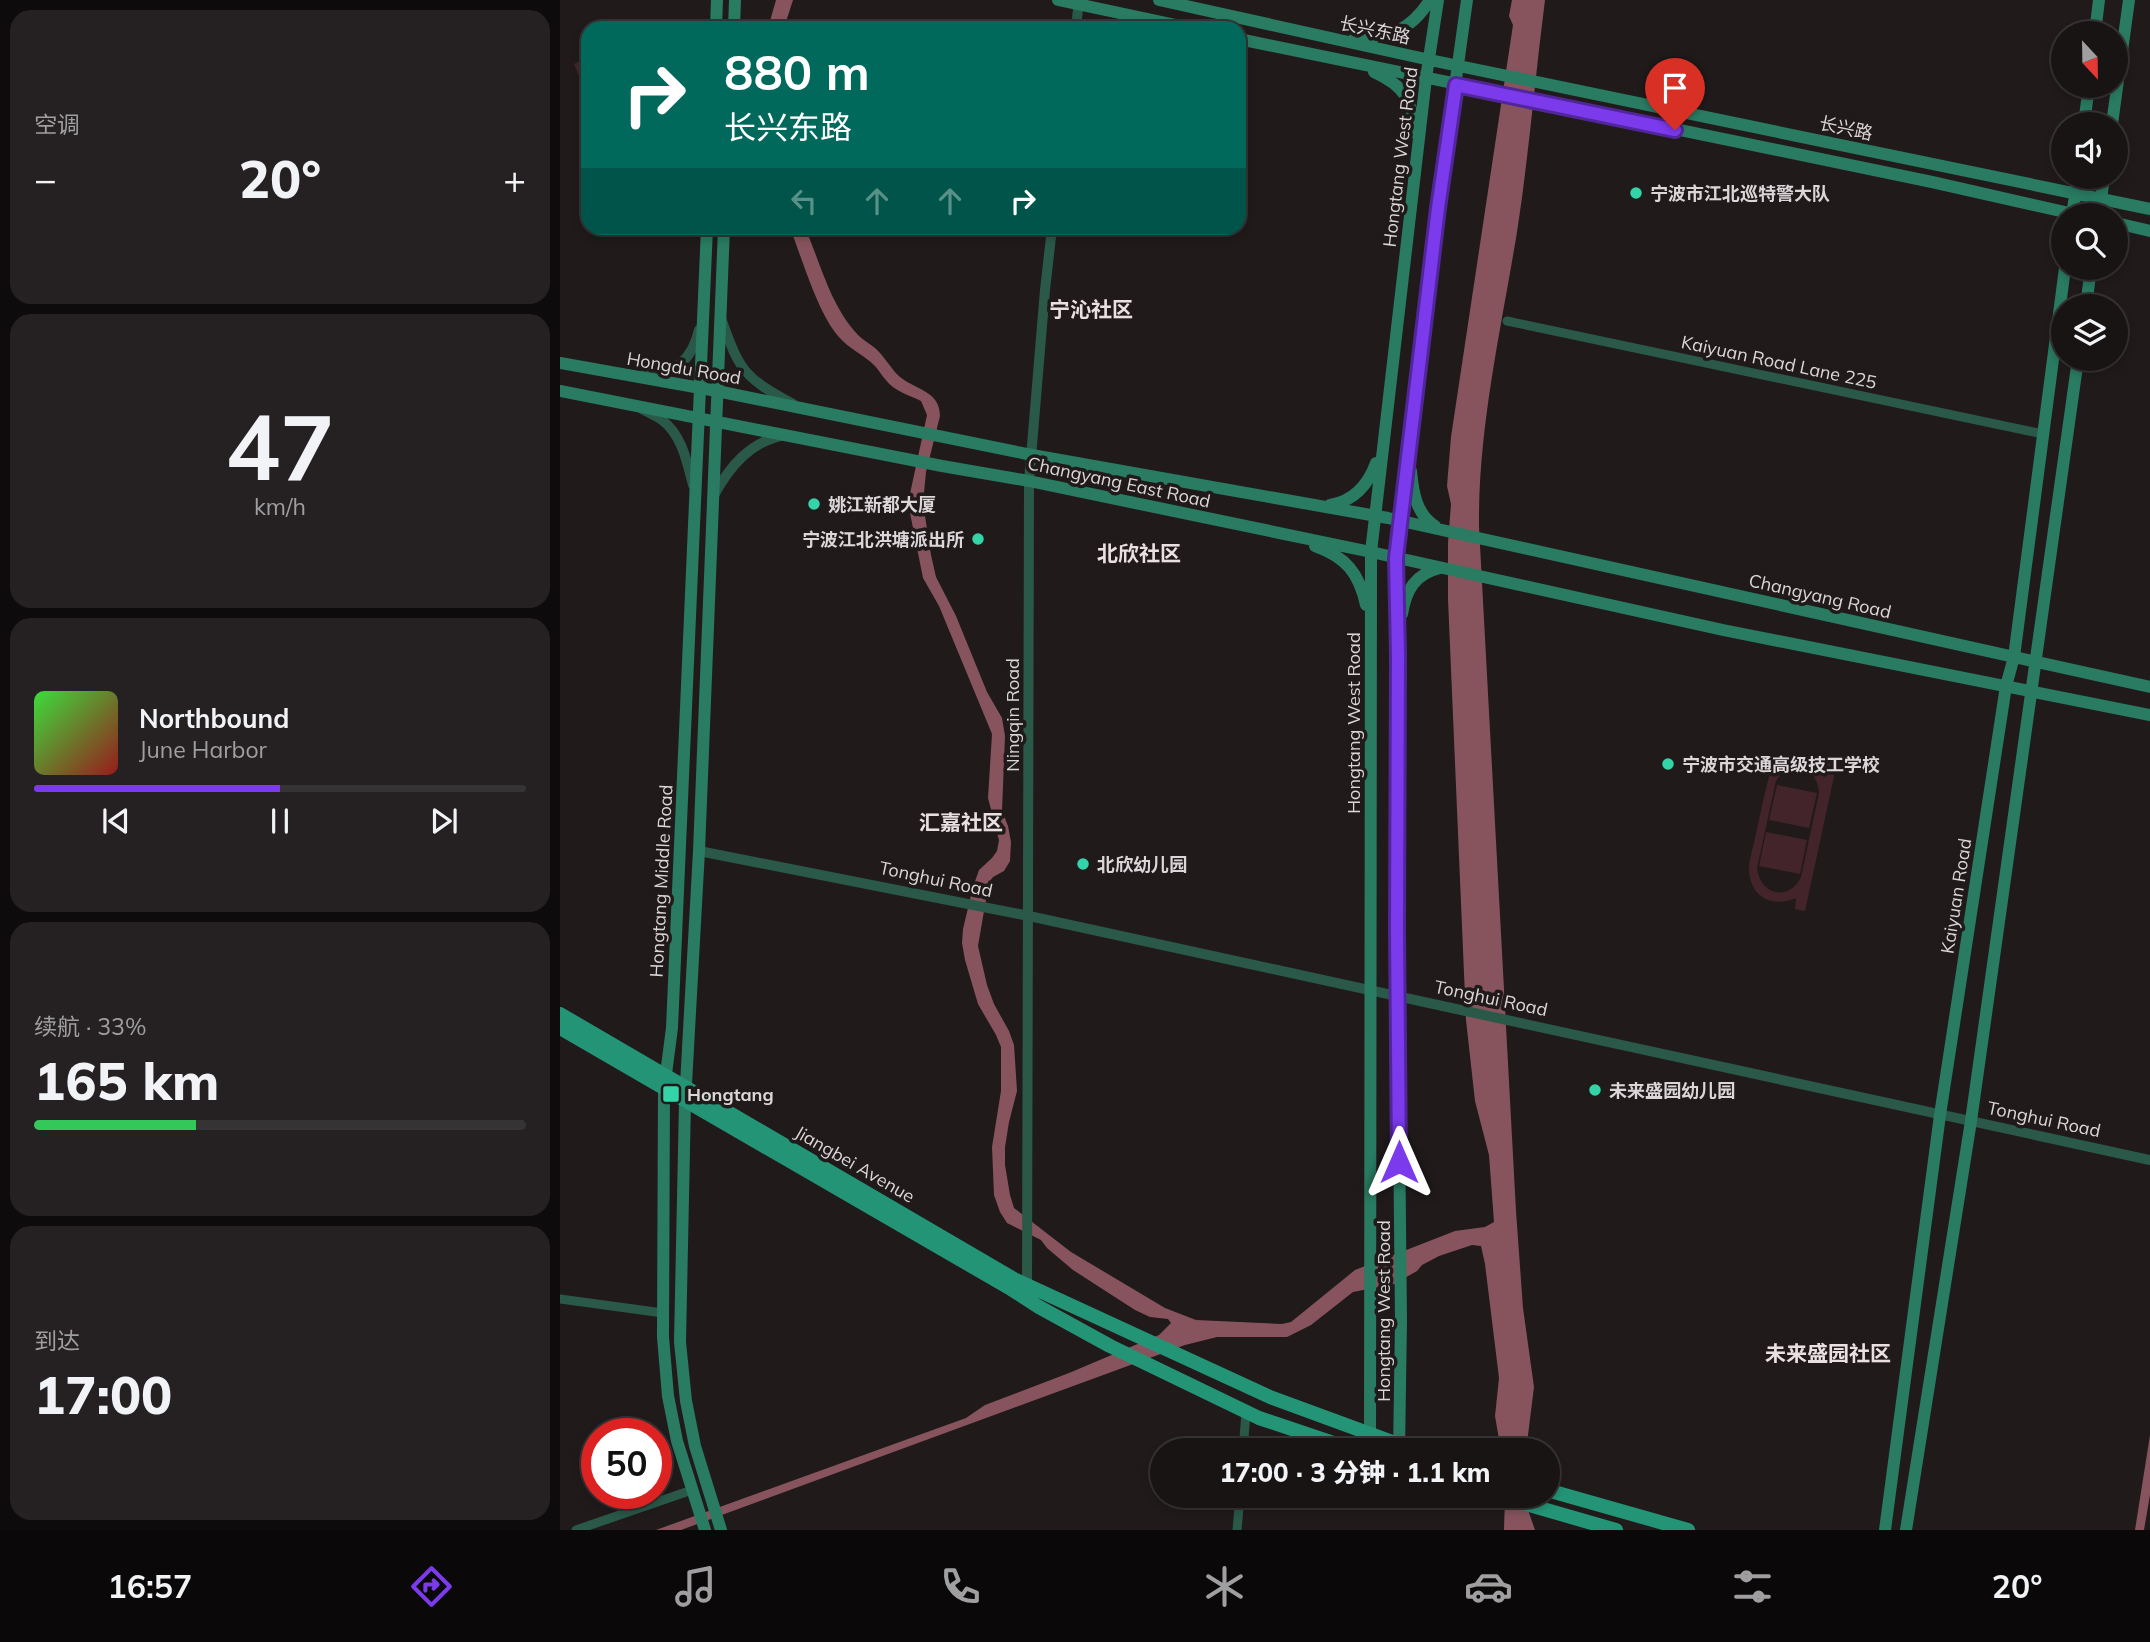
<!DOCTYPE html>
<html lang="zh">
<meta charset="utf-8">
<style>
body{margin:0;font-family:Mulish,"Noto Sans SC",sans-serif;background:#252122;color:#f1f3f6;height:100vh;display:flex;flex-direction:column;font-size:26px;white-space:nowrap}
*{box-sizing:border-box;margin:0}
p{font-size:23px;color:#9f9ea0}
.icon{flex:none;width:38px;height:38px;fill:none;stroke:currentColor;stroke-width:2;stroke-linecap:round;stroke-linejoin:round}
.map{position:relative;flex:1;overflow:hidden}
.drawer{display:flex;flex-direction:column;gap:10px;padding:10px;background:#0d0b0b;width:560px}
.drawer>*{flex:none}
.guide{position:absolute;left:21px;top:21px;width:665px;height:214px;border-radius:21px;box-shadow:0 4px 10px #0003,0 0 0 2px #363334;background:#00695c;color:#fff;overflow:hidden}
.needle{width:46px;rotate:158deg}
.fabs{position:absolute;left:1491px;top:21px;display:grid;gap:14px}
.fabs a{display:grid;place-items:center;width:77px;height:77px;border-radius:50%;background:#181414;box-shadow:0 4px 10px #0003,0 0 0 2px #363334;font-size:35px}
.speed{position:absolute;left:21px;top:1418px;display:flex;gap:14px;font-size:35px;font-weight:700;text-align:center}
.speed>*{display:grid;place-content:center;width:91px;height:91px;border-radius:50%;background:#181414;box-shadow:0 4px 10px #0003,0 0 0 2px #363334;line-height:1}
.speed .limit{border:10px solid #d22;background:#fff;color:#111}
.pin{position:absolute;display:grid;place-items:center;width:60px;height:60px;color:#fff;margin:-72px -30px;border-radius:50% 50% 50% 0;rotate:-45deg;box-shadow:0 0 7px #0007}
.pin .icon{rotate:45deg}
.me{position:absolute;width:77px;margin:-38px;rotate:0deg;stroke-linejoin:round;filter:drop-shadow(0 0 5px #0008)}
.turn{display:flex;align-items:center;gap:24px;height:147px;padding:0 28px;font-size:32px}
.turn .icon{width:91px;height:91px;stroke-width:2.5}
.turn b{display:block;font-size:49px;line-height:60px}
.lanes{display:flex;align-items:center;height:66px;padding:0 28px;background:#0003;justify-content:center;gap:35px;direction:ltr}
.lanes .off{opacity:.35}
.big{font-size:52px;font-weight:800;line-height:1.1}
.drawer .widget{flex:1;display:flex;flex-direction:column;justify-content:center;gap:10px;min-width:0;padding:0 24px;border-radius:21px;background:#252122}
.drawer .dial{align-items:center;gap:0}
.dial b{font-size:91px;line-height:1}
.song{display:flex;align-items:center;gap:21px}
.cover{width:84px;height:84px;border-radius:10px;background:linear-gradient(135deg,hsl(120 70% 55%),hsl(0 70% 35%))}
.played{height:7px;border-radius:4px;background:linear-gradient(90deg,#7c3aed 50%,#363334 50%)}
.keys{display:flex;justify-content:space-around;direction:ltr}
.heat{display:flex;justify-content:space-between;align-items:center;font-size:38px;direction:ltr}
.charge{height:10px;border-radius:5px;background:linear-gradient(90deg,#34c759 33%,#363334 0)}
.trip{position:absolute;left:590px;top:1438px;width:410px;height:70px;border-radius:35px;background:#181414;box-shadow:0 4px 10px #0003,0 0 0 2px #363334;font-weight:800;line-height:70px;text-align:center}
.menu{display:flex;height:112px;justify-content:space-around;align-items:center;background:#0a0808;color:#9f9ea0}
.menu .icon{width:49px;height:49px}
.menu .selected{color:#7c3aed}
.menu b{font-size:32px;color:#f1f3f6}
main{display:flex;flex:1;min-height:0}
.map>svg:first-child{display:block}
.green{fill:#43242a;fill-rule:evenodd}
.water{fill:#87545d}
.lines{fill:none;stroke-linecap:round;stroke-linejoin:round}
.minor{stroke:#2a5949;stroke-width:9}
.tertiary{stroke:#2a5949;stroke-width:10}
.secondary{stroke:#297b62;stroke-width:12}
.primary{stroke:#239576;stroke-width:14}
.route-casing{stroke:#51269a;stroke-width:18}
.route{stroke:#7c3aed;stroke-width:12}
.poi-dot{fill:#33d4a8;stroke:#201a1b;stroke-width:2.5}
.labels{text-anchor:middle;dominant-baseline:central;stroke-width:7;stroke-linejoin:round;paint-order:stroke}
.street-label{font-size:18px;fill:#dbd7d8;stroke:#201a1b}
.poi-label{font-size:18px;font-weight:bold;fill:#dbd7d8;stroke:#201a1b;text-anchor:start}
.quarter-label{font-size:21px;font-weight:bold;fill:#e9e0e1;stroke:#201a1b}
</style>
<main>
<section class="drawer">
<div class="widget"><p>空调</p>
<div class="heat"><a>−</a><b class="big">20°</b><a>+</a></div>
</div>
<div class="widget dial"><b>47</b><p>km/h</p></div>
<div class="widget">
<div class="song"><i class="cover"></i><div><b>Northbound</b><p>June Harbor</p></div></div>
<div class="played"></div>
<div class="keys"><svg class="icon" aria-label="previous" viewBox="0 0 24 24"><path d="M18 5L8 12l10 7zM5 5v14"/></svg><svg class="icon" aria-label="pause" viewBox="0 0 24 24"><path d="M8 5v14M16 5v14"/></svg><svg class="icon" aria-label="next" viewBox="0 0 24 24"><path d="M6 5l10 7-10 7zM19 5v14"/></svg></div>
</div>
<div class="widget"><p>续航 · 33%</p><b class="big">165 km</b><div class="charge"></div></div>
<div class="widget"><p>到达</p><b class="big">17:00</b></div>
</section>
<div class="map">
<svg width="1590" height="1530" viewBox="0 0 1590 1530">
<rect width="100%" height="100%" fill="#201a1b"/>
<path class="green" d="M23,60L28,72V98L14,64Z
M1266,755L1278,758L1245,911L1235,909L1236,898C1213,908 1191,898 1189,871C1189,860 1193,848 1195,838C1200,816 1204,794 1210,773C1224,755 1248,754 1263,772ZM1233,768C1249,767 1258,777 1259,793L1241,877C1229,902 1200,895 1197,868L1216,781L1221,774Z
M1217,785L1257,793L1249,828L1209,820Z
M1206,832L1247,840L1240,874L1199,866Z"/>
<path class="water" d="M216,0H233L224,28H208Z
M952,0H985C975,77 969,155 957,232C941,330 918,428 919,527L956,1211L963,1308L974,1387L966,1451H941L935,1416L939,1378L925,1264L921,1246L912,1245L879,1256L862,1265L857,1271L834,1284L793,1292L751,1325L727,1337H657L625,1345L121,1530H96L406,1418L425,1405L509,1373L599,1335L611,1323L608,1319L590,1317L575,1310L513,1270L487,1248L481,1240L447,1223L440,1212L434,1195L432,1147L441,1091V1047L436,1035L418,1004L405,960L402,943L403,929L413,887L419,870L432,858L437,851L439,840L428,798L432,734L379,606L363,578L348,503L367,415L361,401C347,394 335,392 325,379C321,375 319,370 315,366C304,355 289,349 278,336C257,311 242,258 230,228H245C261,264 270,305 298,335C304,341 313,345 319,352C326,359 332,370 340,377C356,390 380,391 380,416L366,472L363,503L371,555L376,577L396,616L427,692L442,718L445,736L442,811L448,826L451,842L450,861L444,871L433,877L429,882L418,946L427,985L434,1004L449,1031L454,1045L457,1091L449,1122L445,1147V1165L450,1195L454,1208L511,1252L605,1308L636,1320L722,1324L731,1322L795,1270L895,1231L925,1227L934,1222L929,1155L915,1101L906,1020L888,599V543L891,504L887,486L891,437L953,25L949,16Z
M1590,1435V1495L1584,1530H1575Z
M945,1496H967L968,1510L975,1530H944Z"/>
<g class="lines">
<path class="minor" d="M947,321L1483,434
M0,1299L103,1313
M683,1451L686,1412
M16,1530L132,1490
M677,1530L680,1496"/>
<path class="tertiary" d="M516,28L519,0
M162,321C180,372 185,378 233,404
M84,375C116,373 132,360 139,330
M82,409C89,413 96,416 102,420C122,435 127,462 133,485
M154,495C170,466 190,442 224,435
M139,851L469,916L1590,1160
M467,1291L469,481L485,290L492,228"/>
<path class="secondary" d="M498,0L630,28
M599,0L870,60L1590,209
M156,28L157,0
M174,28L175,0
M1535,33L1539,0
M679,39L1372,182L1518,215
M794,39C831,35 849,33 870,0
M814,72C845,86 852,100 855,133
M1524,124L1529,86
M1552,124L1569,0
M1512,215L1518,177
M1539,215L1544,177
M1556,223L1590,231
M1526,306L1531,268
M0,363L157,391L472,455L828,518L1590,687
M0,391L382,466L469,481L811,552L1163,630L1590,715
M851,471C853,492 856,514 875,526
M770,505C794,501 808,485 816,463
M755,546C786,557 799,573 806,605
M842,614C846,590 855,574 880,568
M810,1451L811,552L866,78L878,0
M839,1451L841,1321L837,930L838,655L836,558L878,208L907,0
M145,1530L117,1441L108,1396L103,1337L104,1089L112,1028L147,228
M161,1530L135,1446L126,1401L120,1342L125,1102L139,851L164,228
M1325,1530L1380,1115L1446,686L1454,657L1505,268
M1346,1530L1411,1121L1518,359"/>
<path class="primary" d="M0,1014L454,1279L710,1397L857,1451
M0,1028C150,1116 301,1201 451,1289L479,1307L550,1346L699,1418L797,1451
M987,1490L1128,1530
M938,1496L1056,1530"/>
</g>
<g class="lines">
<defs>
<path id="route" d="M839,1162L837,930L838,655L836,558L878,208L896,85L1115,130"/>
</defs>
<use href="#route" class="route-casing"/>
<use href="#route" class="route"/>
</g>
<g class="poi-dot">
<circle cx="1076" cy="193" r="7"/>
<circle cx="254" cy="504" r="7"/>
<circle cx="418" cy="539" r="7"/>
<circle cx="1108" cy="764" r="7"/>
<circle cx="523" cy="864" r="7"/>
<circle cx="1035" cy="1090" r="7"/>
<rect x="102" y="1085" width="18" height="18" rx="3.5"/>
</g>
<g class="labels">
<g class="street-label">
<text transform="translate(815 30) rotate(12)">长兴东路</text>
<text transform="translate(1286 128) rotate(12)">长兴路</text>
<text transform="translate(840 157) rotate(-83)">Hongtang West Road</text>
<text transform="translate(1219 362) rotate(12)">Kaiyuan Road Lane 225</text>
<text transform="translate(124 368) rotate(10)">Hongdu Road</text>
<text transform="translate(559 482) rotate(12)">Changyang East Road</text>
<text transform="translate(1260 596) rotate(13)">Changyang Road</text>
<text transform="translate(452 715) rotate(-90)">Ningqin Road</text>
<text transform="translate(793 723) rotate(-90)">Hongtang West Road</text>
<text transform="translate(376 879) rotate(12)">Tonghui Road</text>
<text transform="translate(101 881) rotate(-87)">Hongtang Middle Road</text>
<text transform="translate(1396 896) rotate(-81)">Kaiyuan Road</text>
<text transform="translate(931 998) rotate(12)">Tonghui Road</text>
<text transform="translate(1484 1119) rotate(12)">Tonghui Road</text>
<text transform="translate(295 1164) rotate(30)">Jiangbei Avenue</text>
<text transform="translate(823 1311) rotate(-90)">Hongtang West Road</text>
</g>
<g class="poi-label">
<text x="1090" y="193">宁波市江北巡特警大队</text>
<text x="268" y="504">姚江新都大厦</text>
<text x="404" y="539" text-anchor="end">宁波江北洪塘派出所</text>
<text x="1122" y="764">宁波市交通高级技工学校</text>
<text x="537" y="864">北欣幼儿园</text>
<text x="1049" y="1090">未来盛园幼儿园</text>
<text x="127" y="1094">Hongtang</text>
</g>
<g class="quarter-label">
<text x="531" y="309">宁沁社区</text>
<text x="579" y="553">北欣社区</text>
<text x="401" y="822">汇嘉社区</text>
<text x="1268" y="1353">未来盛园社区</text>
</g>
</g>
</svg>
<div class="fabs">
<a><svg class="needle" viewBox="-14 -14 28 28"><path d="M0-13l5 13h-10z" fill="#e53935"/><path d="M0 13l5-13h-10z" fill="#9f9ea0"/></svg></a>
<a><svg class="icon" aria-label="sound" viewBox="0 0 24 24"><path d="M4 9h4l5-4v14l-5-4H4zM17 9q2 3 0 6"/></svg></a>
<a><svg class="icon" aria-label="search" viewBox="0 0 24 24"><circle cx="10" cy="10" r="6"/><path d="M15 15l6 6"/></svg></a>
<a><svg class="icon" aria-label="layers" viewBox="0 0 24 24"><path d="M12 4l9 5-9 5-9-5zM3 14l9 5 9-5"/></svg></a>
</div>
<div class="speed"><div class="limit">50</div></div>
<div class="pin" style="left:1115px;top:130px;background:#d93025"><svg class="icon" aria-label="arrive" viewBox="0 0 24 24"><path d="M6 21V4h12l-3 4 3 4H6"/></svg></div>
<svg class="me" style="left:839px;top:1162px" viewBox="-20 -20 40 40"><path d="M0-17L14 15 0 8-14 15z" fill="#7c3aed" stroke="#fff" stroke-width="4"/></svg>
<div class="trip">17:00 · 3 分钟 · 1.1 km</div>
<div class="guide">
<div class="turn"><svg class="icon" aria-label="right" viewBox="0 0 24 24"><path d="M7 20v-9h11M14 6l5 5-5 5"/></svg><div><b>880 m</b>长兴东路</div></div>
<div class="lanes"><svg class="icon off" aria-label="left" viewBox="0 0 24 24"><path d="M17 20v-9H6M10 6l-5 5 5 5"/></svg><svg class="icon off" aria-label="ahead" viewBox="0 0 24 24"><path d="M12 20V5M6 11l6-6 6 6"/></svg><svg class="icon off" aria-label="ahead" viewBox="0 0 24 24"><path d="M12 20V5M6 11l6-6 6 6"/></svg><svg class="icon" aria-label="right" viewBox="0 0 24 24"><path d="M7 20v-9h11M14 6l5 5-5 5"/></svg></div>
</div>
</div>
</main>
<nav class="menu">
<b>16:57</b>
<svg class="icon selected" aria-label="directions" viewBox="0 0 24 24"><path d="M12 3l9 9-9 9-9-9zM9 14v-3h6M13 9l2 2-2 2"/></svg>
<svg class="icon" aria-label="music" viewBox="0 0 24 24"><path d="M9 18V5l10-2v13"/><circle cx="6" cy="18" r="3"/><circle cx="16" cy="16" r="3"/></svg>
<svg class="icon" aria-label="phone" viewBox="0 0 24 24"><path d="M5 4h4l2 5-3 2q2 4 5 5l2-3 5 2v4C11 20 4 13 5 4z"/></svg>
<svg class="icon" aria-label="climate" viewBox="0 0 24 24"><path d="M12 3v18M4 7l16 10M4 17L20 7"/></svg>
<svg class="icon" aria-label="car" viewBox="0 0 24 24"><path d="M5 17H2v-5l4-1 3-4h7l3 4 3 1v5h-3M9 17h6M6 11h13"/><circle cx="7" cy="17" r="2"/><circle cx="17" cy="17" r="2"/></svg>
<svg class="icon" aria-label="filters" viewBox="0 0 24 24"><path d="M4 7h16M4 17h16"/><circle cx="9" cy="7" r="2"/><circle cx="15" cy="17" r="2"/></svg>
<b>20°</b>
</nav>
